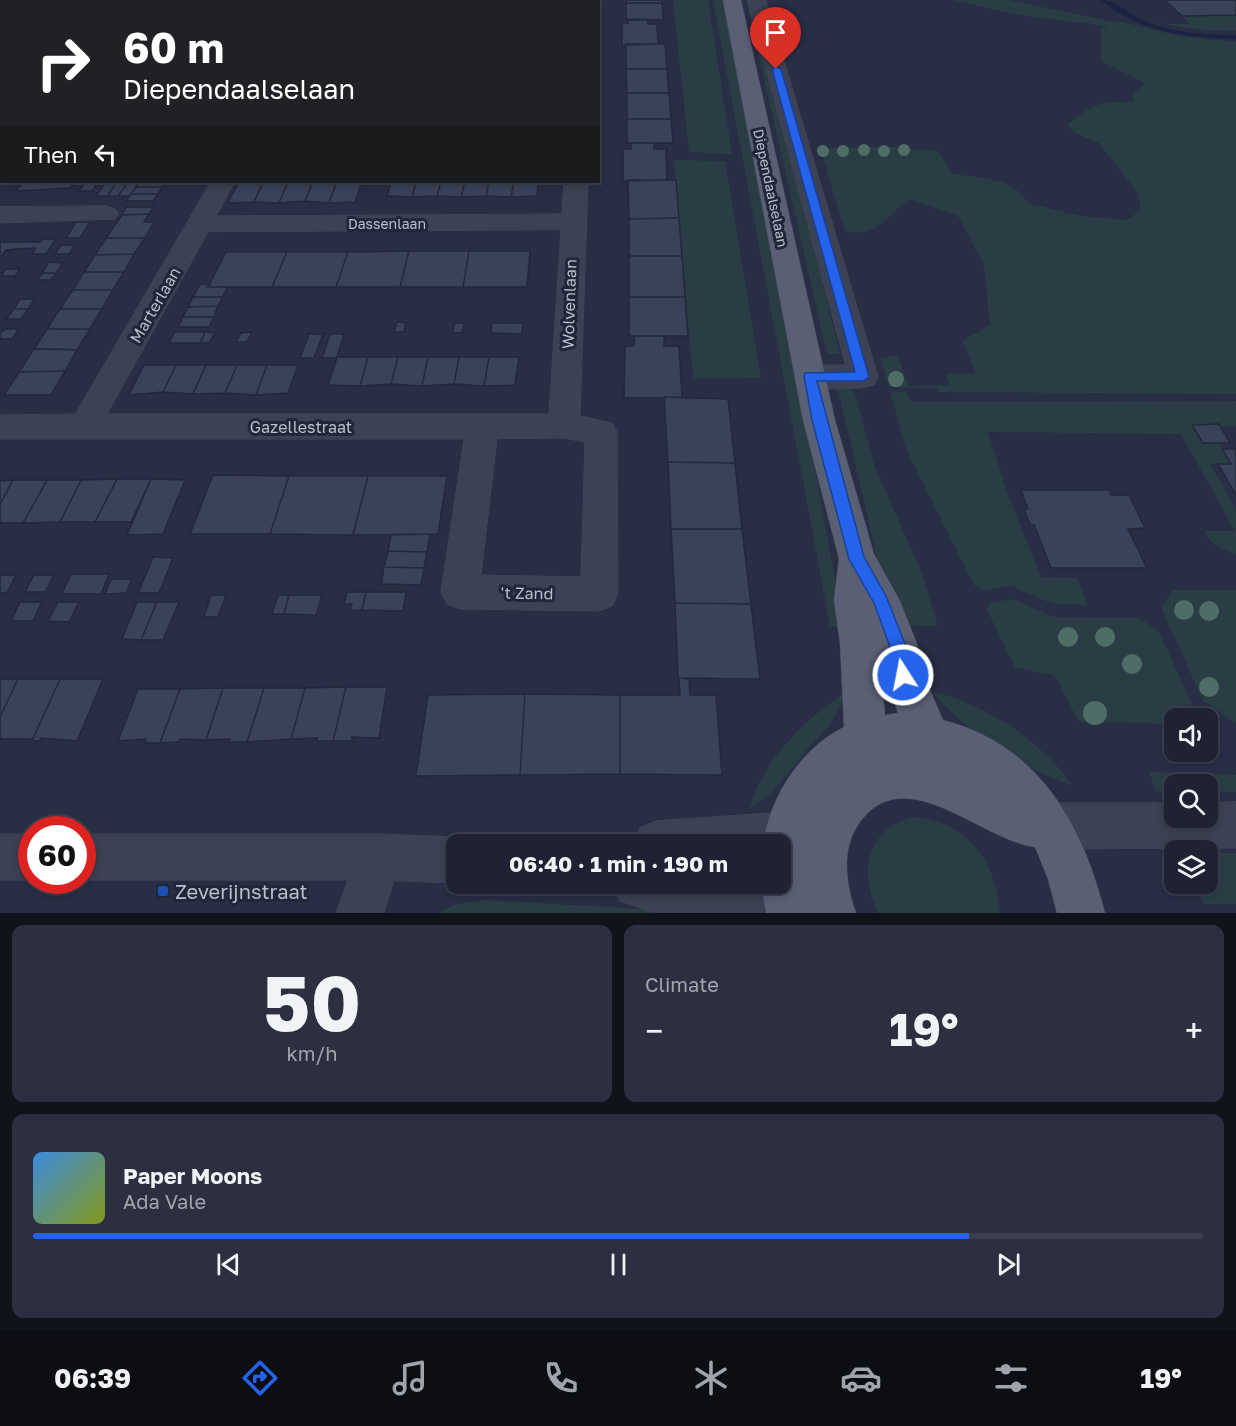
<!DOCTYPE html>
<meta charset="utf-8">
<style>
body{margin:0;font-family:"Golos Text",sans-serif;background:#2b2f3f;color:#f1f3f6;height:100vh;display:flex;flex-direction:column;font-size:22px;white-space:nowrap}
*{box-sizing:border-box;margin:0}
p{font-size:20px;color:#a1a4ac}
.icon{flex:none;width:33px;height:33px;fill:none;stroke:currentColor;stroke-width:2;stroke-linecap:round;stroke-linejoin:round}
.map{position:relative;height:913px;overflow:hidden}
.sheet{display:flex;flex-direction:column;gap:12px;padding:12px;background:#10131c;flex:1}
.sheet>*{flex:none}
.top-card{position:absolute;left:0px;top:0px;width:600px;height:183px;box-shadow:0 3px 9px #0003,0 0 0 2px #3c3f4e;background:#202124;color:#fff;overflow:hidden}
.buttons{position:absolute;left:1164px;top:708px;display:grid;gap:12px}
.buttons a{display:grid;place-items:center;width:54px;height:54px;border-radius:12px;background:#1e2233;box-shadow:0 3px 9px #0003,0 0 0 2px #3c3f4e;font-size:30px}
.speed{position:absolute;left:18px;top:816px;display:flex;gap:12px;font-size:30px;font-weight:700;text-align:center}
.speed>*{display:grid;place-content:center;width:78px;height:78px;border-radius:50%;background:#1e2233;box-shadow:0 3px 9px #0003,0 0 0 2px #3c3f4e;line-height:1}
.speed .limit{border:9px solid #d22;background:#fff;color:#111}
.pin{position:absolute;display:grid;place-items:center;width:51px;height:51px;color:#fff;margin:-62px -26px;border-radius:50% 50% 50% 0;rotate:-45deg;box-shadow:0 0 6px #0007}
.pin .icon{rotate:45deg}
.me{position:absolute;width:66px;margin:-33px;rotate:349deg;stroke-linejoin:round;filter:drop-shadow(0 0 4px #0008)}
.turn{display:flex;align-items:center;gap:21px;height:126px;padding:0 24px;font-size:27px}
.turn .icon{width:78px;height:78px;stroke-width:2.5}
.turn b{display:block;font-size:42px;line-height:51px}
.then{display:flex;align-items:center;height:57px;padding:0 24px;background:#0003;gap:12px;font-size:22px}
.big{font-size:45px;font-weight:700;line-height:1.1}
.sheet .widget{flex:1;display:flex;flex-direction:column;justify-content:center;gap:9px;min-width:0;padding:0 21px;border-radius:12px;background:#2b2f3f}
.sheet .dial{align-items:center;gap:0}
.dial b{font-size:78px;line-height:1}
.song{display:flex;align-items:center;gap:18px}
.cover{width:72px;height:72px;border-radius:9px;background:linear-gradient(135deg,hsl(210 70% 55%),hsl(70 70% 35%))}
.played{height:6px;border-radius:3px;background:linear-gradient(90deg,#2563eb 80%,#3c3f4e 80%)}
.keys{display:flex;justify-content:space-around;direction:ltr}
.heat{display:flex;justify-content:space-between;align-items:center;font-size:33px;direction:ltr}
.sheet .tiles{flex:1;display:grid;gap:12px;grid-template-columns:1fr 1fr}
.widget:last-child{grid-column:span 2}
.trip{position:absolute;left:446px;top:834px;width:345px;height:60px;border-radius:12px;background:#1e2233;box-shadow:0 3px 9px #0003,0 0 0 2px #3c3f4e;font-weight:700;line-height:60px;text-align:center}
.tab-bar{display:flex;height:96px;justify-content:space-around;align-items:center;background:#0c0e14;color:#a1a4ac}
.tab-bar .icon{width:42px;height:42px}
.tab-bar .on{color:#2563eb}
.tab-bar b{font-size:27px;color:#f1f3f6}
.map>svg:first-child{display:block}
.green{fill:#2a3d45}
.water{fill:#1a2343}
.building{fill:#3a425a;stroke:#23283b;stroke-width:1.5}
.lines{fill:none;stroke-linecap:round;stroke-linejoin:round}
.minor-casing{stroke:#43485a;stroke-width:1}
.tertiary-casing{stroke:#43485a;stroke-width:1}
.primary-casing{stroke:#43485a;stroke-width:1}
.minor{fill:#3c4153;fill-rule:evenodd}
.tertiary{fill:#3c4153;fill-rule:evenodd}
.primary{fill:#5a6073;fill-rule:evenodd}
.tree{fill:#506c67}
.route{fill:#2563eb;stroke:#184099;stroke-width:1.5}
.transit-dot{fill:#1a4fb4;stroke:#212639;stroke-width:2}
.labels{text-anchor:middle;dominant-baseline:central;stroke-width:6;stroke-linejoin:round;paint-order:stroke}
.far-street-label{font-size:14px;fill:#babecd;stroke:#212639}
.street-label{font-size:16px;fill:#babecd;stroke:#212639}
.near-poi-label{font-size:20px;fill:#babecd;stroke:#212639;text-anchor:start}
</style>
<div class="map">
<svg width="1236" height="913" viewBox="0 0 1236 913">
<rect width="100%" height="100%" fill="#282e44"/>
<path class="green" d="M673,0H708L732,154L689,152Z
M713,0H723L802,398L844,628L830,626Z
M746,0H753L840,354H827Z
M952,0H1009L1114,22V20L1179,36L1236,42V394L938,392L936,388L889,387L880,357L898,356L908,386L949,385L946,374L976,373L962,341L990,325L984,265L958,216L909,199C887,217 876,238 845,231L822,154L818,153L817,148L892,147L938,151L953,174C978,178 1014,177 1028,203L1081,216L1123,220L1132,217L1141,208L1137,192L1099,143L1075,133L1067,125C1091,106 1099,100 1129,103L1133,101V94L1145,83L1101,61V28L1109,26L1024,16Z
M1236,15V31C1202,30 1171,28 1138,17L1161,24H1190L1182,16Z
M674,160L725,161L761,378L693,379Z
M838,390H854L875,467L921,571L938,626L900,625L879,566Z
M890,391L907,392L911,402L1236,401V427L1192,425L1203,443L1218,442L1231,464H1210L1236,509V555C1223,549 1210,545 1205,531H1235L1181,434L988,432L1008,495L1041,577L1077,578L1088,605L1053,604L1011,586L983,591L974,585L906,449Z
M1173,590H1236V723L1203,701L1161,607Z
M1013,599L1054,617L1138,618L1158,630L1192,703L1185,718H1174V724L1079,722L1055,676L1015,667L987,610L990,603Z
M845,693C836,722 825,730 806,751C785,775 778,791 750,809C758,765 808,716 845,693Z
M939,693C992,709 1040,740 1072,785C1027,772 964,730 934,694Z
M1149,772L1236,775V792H1208V784H1174V792H1156Z
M914,817C969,823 996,861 1000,913H878C859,871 865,830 914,817Z
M1208,853H1236V904H1203L1195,884H1208Z
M485,900L677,911V913H438L457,904Z"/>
<path class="water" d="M1101,0C1117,0 1131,16 1147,22C1174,33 1207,35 1236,35V39C1187,37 1140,33 1101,0Z"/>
<path class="building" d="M626,0H662V3H626Z
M1164,0H1236V15L1182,16Z
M626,3H662L663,20L626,19Z
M628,20H648V24H657L658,44L622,45V23H628Z
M626,44H665L667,69H626Z
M626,69H667L669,93H627Z
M627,93H669L671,119H627Z
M627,119H671L673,143H627Z
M631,143H654V149H666L667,180L623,181V149H631Z
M628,180H676L679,218L629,219Z
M23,182H74L70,188L16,191Z
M86,182H98L92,191H79Z
M106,182H117L107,196H96Z
M117,182H128L118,196H107Z
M128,182H139L130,196H118Z
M139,182H165L162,187H136Z
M391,182H416L412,197L387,196Z
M416,182H441L437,196L412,197Z
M441,182H465L461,197L437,196Z
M465,182H489L486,196L461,197Z
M489,182H514L511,197L486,196Z
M514,182H538L537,196L511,197Z
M238,184H262L254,202L228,203Z
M262,184H287L279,203L254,202Z
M287,184H312L305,201L279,203Z
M312,184H336L329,203L305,201Z
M336,184H361L355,202L329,203Z
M136,187H162L158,194H131Z
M131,194H158L153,201H126Z
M126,207H153L149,214L122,215Z
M149,214L144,222H154L145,238H106L122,215Z
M679,218L682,256H629V219Z
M76,222H90L80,238H66Z
M106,238H145L134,254L95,255Z
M43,239H56L46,254H32L36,248L15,249L6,250L0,258V242H40Z
M61,245H75L69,254H55Z
M409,251H469L463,287H400Z
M409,251L400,287H336L348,252Z
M469,251H530L527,287H463Z
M226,252H287L272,287H208Z
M287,252H348L336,287H272Z
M134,254L124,272H84L95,255Z
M629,256H682L685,297H629Z
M49,262L63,263L56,273H42Z
M6,269H20L15,276H1Z
M84,272H124L113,290H73Z
M42,273H56L51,280H37Z
M200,284L210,285L208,287H227L223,297H193Z
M73,290H113L102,309H60Z
M193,297H223L218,306L188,307Z
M629,297H685L688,336H629Z
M20,299H35L28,309H14Z
M218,306L214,317H183L188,307Z
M14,309H28L21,319H6Z
M60,309H102L90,329H47Z
M183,317H214L209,327H178Z
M397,322L406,323L404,332H394Z
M455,323H464L462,333H452Z
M492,323H523L522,334L491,333Z
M5,329H19L12,339H0V334Z
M47,329H90L77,350L34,349Z
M175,332H205L200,343H169Z
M205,332L215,333L209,343H200Z
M252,332L247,342H236L241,333Z
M309,334H323L314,358H300Z
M330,334H344L337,357H368L360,386L328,385L337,358H322Z
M634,336H664V346H679L682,397L624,398L625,346H634Z
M34,349H57L77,350L65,371L19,372Z
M368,357H398L391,384L360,386Z
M398,357H428L422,386L391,384Z
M428,357H459L454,384L422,386Z
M459,357H489L484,386L454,384Z
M489,357H519L515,385L484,386Z
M144,365H176L163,392L129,395Z
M176,365H206L193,394L163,392Z
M206,365H237L225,393L193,394Z
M237,365H267L256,395L225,393Z
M267,365H298L288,393L256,395Z
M65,371L51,395H4L19,372Z
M664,397L728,399L735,463L668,462Z
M1219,424L1230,443H1203L1192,425Z
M1222,449H1236V495L1218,464H1231Z
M668,462L735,463L742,529H671Z
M213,475L289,476L270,534H190Z
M289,476H368L353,535L270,534Z
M368,476H447L438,534L353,535Z
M117,479H151L131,522H95Z
M117,479L95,522H60L81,480Z
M151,479L185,480L163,534L127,535Z
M13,480L0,504V481Z
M13,480H47L23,523H0V504Z
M47,480H81L60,522L23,523Z
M1021,490H1109L1111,495H1129L1145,528L1128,529L1147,568H1051L1034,525H1030L1024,509H1028Z
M671,529H742L751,604L675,603Z
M430,534L427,552L388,551L391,535Z
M388,551L427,552L424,568L384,567Z
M153,557L173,558L159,593H138Z
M384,567L424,568L421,585L381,584Z
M71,574H109L101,594H62Z
M0,575H16L7,593H0Z
M34,575H54L45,592H25Z
M111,579H132L126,593L105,594Z
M347,592H366L362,610L350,611L352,604H344Z
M366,592H406L403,611L362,610Z
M211,595H226L218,617H204Z
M278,595H289L284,614H272Z
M289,595H322L316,615L284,614Z
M20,602H42L33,621H11Z
M58,602H79L69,622L48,621Z
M137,602H157L141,640L122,639Z
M157,602H179L163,640H141Z
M675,603L751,604L760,679L678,678Z
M679,678L689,679L690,695H716L722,775L620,774V695H680Z
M0,679H18L0,717Z
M18,679H60L32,741L29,742L31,739H0V717Z
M60,679H103L77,741L41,738L40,741H32Z
M346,687L333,741H317V738L291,739L305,688Z
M346,687H387L379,738L352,737V741H333Z
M223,688H264L247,742H230V739L206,740Z
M223,688L206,740L180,739L179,742L160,743L180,689Z
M264,688H305L291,739L247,742Z
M138,689H180L160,743H145L146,739L118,741Z
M525,694L520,775L416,776L428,695Z
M525,694L620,695V774L520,775Z"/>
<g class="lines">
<defs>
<path id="minor" d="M130,0H148L129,2Z
M311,0H329L310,2Z
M580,0H598V2H580Z
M748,0H766L878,377L874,385C852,391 821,390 799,384L795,376L799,368L810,365H845Z
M0,79H2L0,92Z
M2,150V166H0V151Z
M211,182H235L216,216L562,214L564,182H588L580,416L612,423L617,432L618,594L612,606L599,611L460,609L447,604L441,592L464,439H0V415L75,414ZM561,230L549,414H107L208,232ZM564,438L585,442L581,577L481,575L497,439Z
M106,206L115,209L119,214L115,219L0,223V207Z
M378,834L394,841L401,857L384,913H336L362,841Z"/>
<path id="tertiary" d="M1236,802V848L1048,849L1032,842L1025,826L1032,810L1048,803H1174V818H1208V803Z
M786,812L802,819L809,835L802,851L780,858V844H633L640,828L656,821Z
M0,834H32V880H0Z
M82,834H378L456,837L473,844H456V883L378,880H82Z
M613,884H753L796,896L803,913H654L620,901Z"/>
<path id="primary" d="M723,0H741L835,420L874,554L900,601L917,644L923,674L943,720C1039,745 1082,823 1105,913H1057L1048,879L1035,847C980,840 903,757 858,825C841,850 846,885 856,913H766L761,884H780V844H763C770,797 800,749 844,727L840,643L834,600L839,559L803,420ZM881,666L898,713L885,715Z"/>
</defs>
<use href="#minor" class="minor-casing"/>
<use href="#tertiary" class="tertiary-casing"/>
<use href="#primary" class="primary-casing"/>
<use href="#minor" class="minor"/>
<use href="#tertiary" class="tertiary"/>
<use href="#primary" class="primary"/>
</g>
<g class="tree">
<circle cx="864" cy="150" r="6"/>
<circle cx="904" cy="150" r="6"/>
<circle cx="823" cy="151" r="6"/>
<circle cx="843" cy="151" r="6"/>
<circle cx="884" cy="151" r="6"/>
<circle cx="896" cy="379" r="8"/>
<circle cx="1184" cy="610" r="10"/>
<circle cx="1209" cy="611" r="10"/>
<circle cx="1068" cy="637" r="10"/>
<circle cx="1105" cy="637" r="10"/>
<circle cx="1132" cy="664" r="10"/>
<circle cx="1209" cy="687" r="10"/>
<circle cx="1095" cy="713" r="12"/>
</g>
<path class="route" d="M776,67L781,69L869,377L863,381H817L864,557L886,596L905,644L911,675L909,681L903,683L897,681L889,644L874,603L849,559L812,420L804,376L805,373L855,372L772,69Z"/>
<rect class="transit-dot" x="157" y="885" width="12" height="12" rx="3"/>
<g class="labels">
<g class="far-street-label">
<text transform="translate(771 188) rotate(78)">Diependaalselaan</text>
<text x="387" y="223">Dassenlaan</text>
</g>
<g class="street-label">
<text transform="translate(569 304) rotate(-88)">Wolvenlaan</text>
<text transform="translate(155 305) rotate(-60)">Marterlaan</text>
<text x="301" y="427">Gazellestraat</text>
<text transform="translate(527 593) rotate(1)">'t Zand</text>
</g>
<g class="near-poi-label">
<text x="175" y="891">Zeverijnstraat</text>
</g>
</g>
</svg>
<div class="buttons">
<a><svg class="icon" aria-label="sound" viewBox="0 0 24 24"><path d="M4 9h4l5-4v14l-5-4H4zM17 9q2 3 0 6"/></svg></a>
<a><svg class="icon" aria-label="search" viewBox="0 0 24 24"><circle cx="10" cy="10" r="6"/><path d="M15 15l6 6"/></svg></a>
<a><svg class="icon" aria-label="layers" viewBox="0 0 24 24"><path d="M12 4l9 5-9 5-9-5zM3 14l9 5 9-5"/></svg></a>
</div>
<div class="speed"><div class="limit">60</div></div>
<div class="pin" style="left:776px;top:69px;background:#d93025"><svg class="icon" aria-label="arrive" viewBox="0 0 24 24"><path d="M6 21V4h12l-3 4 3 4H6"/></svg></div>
<svg class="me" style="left:903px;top:675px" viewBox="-20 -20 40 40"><circle r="17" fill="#2563eb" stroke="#fff" stroke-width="3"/><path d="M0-11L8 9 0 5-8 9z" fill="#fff"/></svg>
<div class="trip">06:40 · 1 min · 190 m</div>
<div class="top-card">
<div class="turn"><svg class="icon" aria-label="right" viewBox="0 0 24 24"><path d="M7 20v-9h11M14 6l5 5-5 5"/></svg><div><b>60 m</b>Diependaalselaan</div></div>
<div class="then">Then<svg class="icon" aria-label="left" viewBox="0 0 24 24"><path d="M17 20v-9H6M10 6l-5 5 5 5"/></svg></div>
</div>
</div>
<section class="sheet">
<div class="tiles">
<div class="widget dial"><b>50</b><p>km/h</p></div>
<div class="widget"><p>Climate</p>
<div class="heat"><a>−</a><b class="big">19°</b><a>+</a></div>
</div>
<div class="widget">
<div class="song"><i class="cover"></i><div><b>Paper Moons</b><p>Ada Vale</p></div></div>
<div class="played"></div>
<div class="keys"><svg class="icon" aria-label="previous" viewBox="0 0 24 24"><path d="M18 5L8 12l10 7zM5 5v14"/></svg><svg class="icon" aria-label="pause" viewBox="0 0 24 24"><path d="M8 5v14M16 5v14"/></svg><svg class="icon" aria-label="next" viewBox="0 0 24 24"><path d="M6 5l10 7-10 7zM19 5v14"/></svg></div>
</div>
</div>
</section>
<nav class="tab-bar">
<b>06:39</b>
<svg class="icon on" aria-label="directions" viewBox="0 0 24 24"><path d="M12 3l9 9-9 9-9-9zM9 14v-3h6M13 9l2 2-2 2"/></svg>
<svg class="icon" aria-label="music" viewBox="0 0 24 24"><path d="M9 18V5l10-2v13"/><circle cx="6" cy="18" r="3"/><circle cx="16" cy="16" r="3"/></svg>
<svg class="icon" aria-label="phone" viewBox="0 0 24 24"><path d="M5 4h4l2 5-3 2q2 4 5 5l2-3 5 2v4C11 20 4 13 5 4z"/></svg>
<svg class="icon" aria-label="climate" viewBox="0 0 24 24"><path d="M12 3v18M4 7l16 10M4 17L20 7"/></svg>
<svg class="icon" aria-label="car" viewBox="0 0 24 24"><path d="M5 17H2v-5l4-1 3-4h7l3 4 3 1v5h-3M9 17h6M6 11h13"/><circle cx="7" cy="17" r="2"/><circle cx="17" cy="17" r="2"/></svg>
<svg class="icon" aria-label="filters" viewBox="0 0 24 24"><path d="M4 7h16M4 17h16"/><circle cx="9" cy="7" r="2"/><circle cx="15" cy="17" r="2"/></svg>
<b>19°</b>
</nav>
